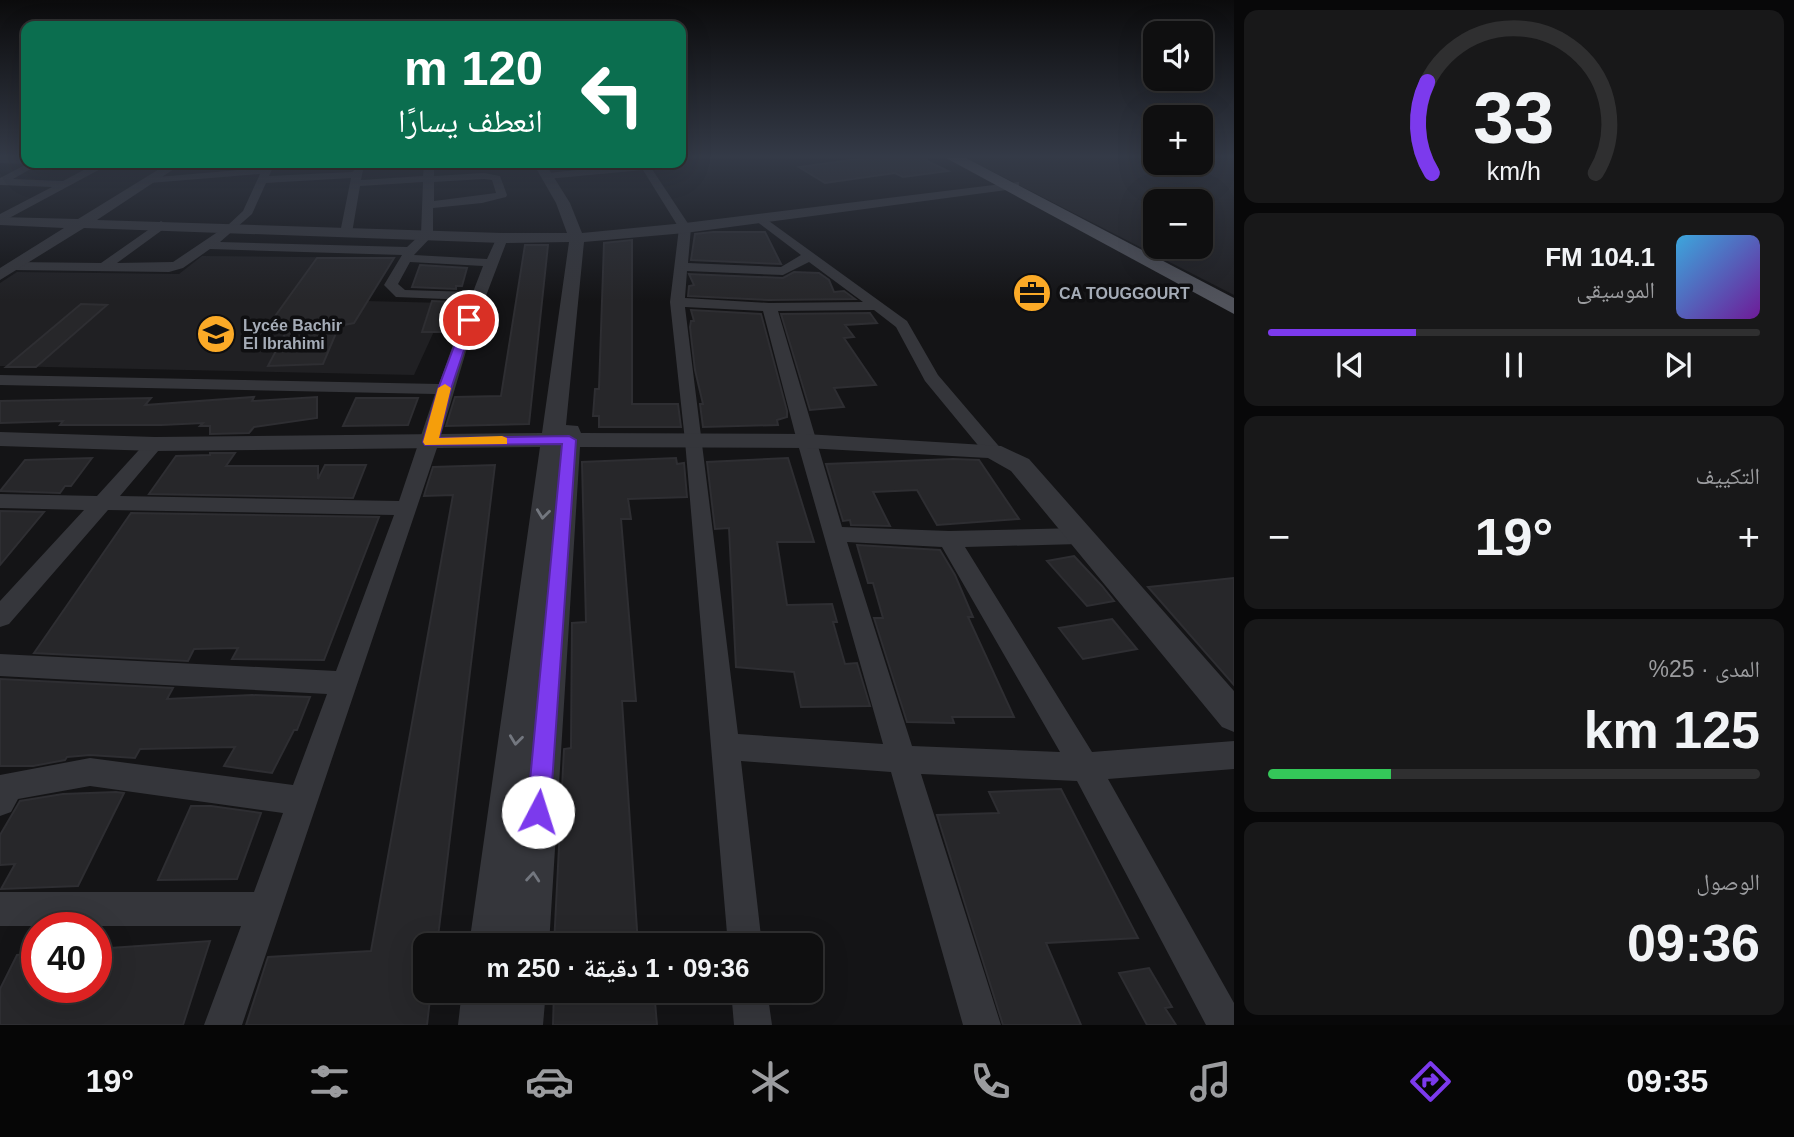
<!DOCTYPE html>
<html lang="ar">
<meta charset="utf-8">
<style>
body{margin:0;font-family:Arial,"Noto Naskh Arabic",sans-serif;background:#181819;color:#f1f3f6;direction:rtl;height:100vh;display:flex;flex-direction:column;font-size:26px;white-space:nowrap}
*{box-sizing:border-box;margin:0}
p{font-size:23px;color:#9b9c9f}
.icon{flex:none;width:38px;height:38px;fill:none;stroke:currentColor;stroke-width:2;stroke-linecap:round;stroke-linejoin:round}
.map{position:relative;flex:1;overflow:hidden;direction:ltr}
.details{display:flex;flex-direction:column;gap:10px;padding:10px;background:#080809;width:560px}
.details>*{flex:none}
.guide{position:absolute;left:21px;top:21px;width:665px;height:147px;border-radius:14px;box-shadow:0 7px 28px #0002,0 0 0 2px #2f2f30;direction:rtl;background:#0b6e4f;color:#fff;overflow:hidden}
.controls{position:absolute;left:1143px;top:21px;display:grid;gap:14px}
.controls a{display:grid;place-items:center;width:70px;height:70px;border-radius:14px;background:#0f0f10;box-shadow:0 7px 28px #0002,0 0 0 2px #2f2f30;font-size:35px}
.speed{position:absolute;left:21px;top:912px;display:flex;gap:14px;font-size:35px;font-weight:700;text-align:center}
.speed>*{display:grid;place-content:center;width:91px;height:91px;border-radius:50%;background:#0f0f10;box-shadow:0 7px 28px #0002,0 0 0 2px #2f2f30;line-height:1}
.speed .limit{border:10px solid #d22;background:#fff;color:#111}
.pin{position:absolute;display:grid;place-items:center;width:60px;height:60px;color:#fff;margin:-30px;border:4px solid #fff;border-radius:50%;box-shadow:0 2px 7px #0007}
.me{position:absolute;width:77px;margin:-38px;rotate:5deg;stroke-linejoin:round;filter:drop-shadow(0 0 5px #0008)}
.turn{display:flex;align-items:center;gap:24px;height:147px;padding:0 28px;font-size:32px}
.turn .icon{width:91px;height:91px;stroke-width:2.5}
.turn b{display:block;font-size:49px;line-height:60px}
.big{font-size:52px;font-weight:700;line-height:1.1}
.details .widget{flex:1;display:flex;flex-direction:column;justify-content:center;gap:10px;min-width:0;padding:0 24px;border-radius:14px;background:#181819}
.details .dial{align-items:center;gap:0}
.dial svg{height:182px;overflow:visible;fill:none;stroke:#2f2f30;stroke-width:7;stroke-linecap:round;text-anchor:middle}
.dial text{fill:#f1f3f6;stroke:none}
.song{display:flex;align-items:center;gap:21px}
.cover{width:84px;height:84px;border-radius:10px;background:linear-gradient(135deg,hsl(200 70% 55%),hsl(280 70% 35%))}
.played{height:7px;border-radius:4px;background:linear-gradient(90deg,#7c3aed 30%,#2f2f30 30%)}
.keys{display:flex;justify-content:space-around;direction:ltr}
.heat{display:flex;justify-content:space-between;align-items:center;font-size:38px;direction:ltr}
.charge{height:10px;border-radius:5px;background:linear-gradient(90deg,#34c759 25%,#2f2f30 0)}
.trip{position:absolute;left:413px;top:933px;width:410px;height:70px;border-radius:14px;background:#0f0f10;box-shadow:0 7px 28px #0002,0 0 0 2px #2f2f30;font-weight:700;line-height:70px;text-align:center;direction:rtl}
.tab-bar{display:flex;height:112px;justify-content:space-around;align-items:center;background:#060606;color:#9b9c9f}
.tab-bar .icon{width:49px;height:49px}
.tab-bar .current{color:#7c3aed}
.tab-bar b{font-size:32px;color:#f1f3f6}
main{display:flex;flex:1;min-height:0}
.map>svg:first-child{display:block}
.built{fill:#202023;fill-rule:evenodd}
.building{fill:#27272a;stroke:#2e2e32;stroke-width:2}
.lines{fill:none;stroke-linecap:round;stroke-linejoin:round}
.minor{fill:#35363b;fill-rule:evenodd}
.tertiary{fill:#35363b;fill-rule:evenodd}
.primary{fill:#51535b;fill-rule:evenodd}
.oneway{stroke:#73777f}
.route{fill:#7c3aed;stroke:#51269a;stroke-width:2}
.slow{fill:#f59e0b}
.labels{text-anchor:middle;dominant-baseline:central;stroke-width:7;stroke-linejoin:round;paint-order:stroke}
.far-poi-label{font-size:16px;font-weight:bold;fill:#a5acb7;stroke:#0f0f11;text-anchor:start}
</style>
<main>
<section class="details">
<div class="widget dial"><svg viewBox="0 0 100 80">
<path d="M14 69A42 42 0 1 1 86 69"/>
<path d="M14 69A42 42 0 0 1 12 29" stroke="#7c3aed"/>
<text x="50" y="56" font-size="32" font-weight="700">33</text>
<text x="50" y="72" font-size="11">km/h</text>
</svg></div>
<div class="widget">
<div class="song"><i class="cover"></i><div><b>104.1 FM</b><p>الموسيقى</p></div></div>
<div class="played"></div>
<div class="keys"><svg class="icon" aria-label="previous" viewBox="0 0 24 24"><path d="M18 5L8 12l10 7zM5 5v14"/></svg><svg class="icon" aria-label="pause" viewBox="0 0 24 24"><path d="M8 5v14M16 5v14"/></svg><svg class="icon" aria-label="next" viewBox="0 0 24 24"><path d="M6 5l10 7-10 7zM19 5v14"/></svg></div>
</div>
<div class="widget"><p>التكييف</p>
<div class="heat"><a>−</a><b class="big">19°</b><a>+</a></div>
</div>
<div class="widget"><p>المدى · 25%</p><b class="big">125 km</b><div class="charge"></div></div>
<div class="widget"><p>الوصول</p><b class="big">09:36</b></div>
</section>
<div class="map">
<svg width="1234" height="1025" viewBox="0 0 1234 1025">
<rect width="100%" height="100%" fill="#141416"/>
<path class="built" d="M966,158H1155V163H1200L1201,158H1234V295ZM1155,201H1200V247H1155Z
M202,256L392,258L366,301L447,303L414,375L0,366V283L17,272L179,274Z"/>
<path class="building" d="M865,158H927V161L948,171L903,177L895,173L825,183L799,167Z
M713,232H765L781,264L691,260L695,234Z
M632,240V404H678L681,427H599V416H593L595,389H599L604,243Z
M525,245H548L529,424L446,426L455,397L501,396Z
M317,258H394L354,323L339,326L323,364L268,366L289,326H268Z
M420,265L467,268L462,286H456V289L412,287Z
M794,272L819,273L829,280L834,292L844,291L855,299L769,300L688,296L689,286L694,285L689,274L783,278Z
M432,301L452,302L441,332H422Z
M81,304L107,305L36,367H6Z
M691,310L761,314L787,411V417L777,420L778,425L703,427L700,404H703L695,370L690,327L691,321H694Z
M870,313L877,323L845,325L854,337L844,338L876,385L834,388L844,407L810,410L781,314Z
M254,397L252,401L317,397V418L254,427L249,433L210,434V426H200L203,423L161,425H60L63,421L0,423V401L151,398L145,405Z
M356,398H418L408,425L343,426Z
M210,453H235L226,466H318V479L325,465H366L353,498L149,494L176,456L210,455Z
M92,458L71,486H65L60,493L0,491L25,460Z
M676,458L677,464L684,463L687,497L628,499L631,519H621L636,701H622L638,945H554L564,749L571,748L572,623L586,622L582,462Z
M788,458L814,542H777L787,605L832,604L837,622H833L845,664L857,663L870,706L801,707L794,672L736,667L729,528L715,529L707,462Z
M953,459L979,460L1019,519L937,525L917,490L873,492L890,526L851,525L850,520L843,521L826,464Z
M495,465L437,945H425V990H431L427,1025H246L268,957L371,951L453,495L424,496L426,489L433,467Z
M0,511L44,512L0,565Z
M131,513L379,517L324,660L232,659L238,648L194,649L188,661L34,653Z
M857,545L940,550L955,575L973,617H968L1014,717H952L954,723L907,722L874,618H883L873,583H868Z
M1074,556L1102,586L1114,601L1087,606L1047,561Z
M1234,578V685L1148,587Z
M1112,619L1137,649L1083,659L1059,628Z
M0,679L173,688L167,699L252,695L310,697L297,730H294L272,773L224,766L235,747L140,749L135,758L90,755L67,757L65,760L33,766H0Z
M1061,789L1138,938L1046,943L1081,1025H1003L937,815L999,813L989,792Z
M116,792L124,793L78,886L1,889L15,864L0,865V835L20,801L63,794Z
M191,806H211L261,813L237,879L158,880Z
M210,941L183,1025H0V989L17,955L37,953V987H96V949Z
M1149,968L1172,1007L1165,1008L1176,1025H1147L1119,973Z
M554,990H654L657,1025H553Z"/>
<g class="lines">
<path class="minor" d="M0,158H26V163H41L13,179L63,181L91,166L85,163L179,164L174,167L106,166L0,223V214L52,187L0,185V178L27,164L0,163Z
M265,163H275L269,176L352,172L358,167L363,170L361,180L423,176L424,166H410L405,163H434V176L484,173L500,176L507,195L506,197L482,203L433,208V235L414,255L487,259L498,235L502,234L508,238L470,338L439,442L242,1025H204L241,926H0V892H254L283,813L90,786L18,799L11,812L0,816V775L90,758L293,785L327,694L0,676V654L336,671L394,515L108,510L9,624L0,627V601L84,510L0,508V494L97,496L148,440L155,438L164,444L120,496L399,501L435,394L0,385V375L439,384L469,300L396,297L384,285L402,255L210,249L183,268L169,272L13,270L6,266L13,262L101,263L161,221L167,225L165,228L117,263L173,262L228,225L243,211L260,174L150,183L145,180L146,178L263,168ZM351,178L340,233L342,236L352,233L360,186L423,182L421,234L407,247L220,242L252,214L266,183ZM484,179L492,180L496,193L434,201V182ZM410,262L483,266L473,292L405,290L398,284Z
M648,163L691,228L688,263L781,267L801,255L752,218L762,216L907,321L938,375L1003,451L1000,455H986L925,381L896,327L874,310L778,311L842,527L949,531L1079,528L1087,530L1090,536L1087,542L1079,544L965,547L1092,752L1234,741V769L1108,779L1234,1003V1025H1206L1077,781L921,774L1001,1025H963L891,772L741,761L762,945H728L685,441L670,302L679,228L643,170L547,179L542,176L547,173ZM809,262L863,302L769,303L685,298L687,271L783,275ZM685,307L763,311L797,441L883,744L738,734ZM847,542L942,547L1060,752L912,746Z
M731,990H767L772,1025H734Z"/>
<path class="tertiary" d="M169,163H183L97,220L502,233H567L556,203L533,163H545L570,203L582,233L685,223L1019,182V188L1014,189L685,233L584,242L566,425L578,426L581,433L806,434L1001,446L1029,459L1234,691V732L1222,727L1011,471L988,458L806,448L580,447L549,945H469L540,447L155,451L0,446V432L155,437L542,433L569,242L502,243L84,228L0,280V268L64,228L0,225V217L78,219Z
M462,990H546L543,1025H458Z"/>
<path class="primary" d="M946,158H966L1234,298V314Z"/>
</g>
<defs><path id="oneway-chevron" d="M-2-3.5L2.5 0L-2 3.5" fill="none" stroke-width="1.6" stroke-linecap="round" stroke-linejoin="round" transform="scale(1.75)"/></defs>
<g class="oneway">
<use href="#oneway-chevron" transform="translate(543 514) rotate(97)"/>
<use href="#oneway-chevron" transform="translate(516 740) rotate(97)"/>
<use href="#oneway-chevron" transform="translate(533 877) rotate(-85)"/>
</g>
<linearGradient id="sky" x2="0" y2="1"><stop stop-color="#0b0b0c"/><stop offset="0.52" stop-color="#343a47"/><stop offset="1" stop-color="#343a47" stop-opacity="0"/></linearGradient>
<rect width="1234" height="301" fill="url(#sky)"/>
<path class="route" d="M465,317L474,320L451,389L439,438L569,436L576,440L550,812L546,820L538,824L530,820L527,812L562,444L425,445L423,442L438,389Z"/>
<path class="slow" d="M445,384L451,388L439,438L502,436L507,438V444L425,445L423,442L438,388Z"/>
<defs>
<symbol id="office-disc" viewBox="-11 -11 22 22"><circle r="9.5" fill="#fbaa27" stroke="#0f0f11"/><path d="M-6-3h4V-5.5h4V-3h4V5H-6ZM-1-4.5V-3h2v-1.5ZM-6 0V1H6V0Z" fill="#111"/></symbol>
<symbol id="school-disc" viewBox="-11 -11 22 22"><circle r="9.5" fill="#fbaa27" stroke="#0f0f11"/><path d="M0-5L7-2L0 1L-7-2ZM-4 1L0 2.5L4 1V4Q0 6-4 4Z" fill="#111"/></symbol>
</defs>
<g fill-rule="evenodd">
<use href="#office-disc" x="1010" y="271" width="44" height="44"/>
<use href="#school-disc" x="194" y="312" width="44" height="44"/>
</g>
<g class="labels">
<g class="far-poi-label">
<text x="1059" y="293">CA TOUGGOURT</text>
<text x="243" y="325">Lycée Bachir<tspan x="243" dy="18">El Ibrahimi</tspan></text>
</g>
</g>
</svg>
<div class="controls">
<a><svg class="icon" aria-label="sound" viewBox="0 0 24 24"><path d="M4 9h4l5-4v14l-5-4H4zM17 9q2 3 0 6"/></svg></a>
<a>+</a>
<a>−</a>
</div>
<div class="speed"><div class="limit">40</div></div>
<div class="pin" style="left:469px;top:320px;background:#d93025"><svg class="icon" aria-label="arrive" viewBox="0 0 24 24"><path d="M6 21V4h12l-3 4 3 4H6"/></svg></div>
<svg class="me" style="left:538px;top:812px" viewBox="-20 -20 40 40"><circle r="19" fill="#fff"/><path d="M0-13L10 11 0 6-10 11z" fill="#7c3aed"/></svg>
<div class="trip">09:36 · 1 دقيقة · 250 m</div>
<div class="guide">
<div class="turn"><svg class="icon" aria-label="left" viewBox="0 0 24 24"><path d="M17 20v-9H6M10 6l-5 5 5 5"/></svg><div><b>120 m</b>انعطف يسارًا</div></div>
</div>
</div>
</main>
<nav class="tab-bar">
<b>09:35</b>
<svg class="icon current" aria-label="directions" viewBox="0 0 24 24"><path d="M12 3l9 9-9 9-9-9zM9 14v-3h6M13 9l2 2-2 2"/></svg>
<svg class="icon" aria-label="music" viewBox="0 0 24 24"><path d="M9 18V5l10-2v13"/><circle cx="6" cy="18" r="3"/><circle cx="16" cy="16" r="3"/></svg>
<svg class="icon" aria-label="phone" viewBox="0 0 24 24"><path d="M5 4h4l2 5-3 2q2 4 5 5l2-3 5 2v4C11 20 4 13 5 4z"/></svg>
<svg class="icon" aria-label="climate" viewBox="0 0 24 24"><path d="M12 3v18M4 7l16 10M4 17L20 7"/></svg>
<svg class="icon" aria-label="car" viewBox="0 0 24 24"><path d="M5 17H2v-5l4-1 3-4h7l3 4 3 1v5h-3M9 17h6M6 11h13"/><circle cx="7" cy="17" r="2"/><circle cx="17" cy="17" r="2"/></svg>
<svg class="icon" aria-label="filters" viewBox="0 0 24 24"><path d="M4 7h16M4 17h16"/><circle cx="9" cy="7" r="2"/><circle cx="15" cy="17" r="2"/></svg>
<b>19°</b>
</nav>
